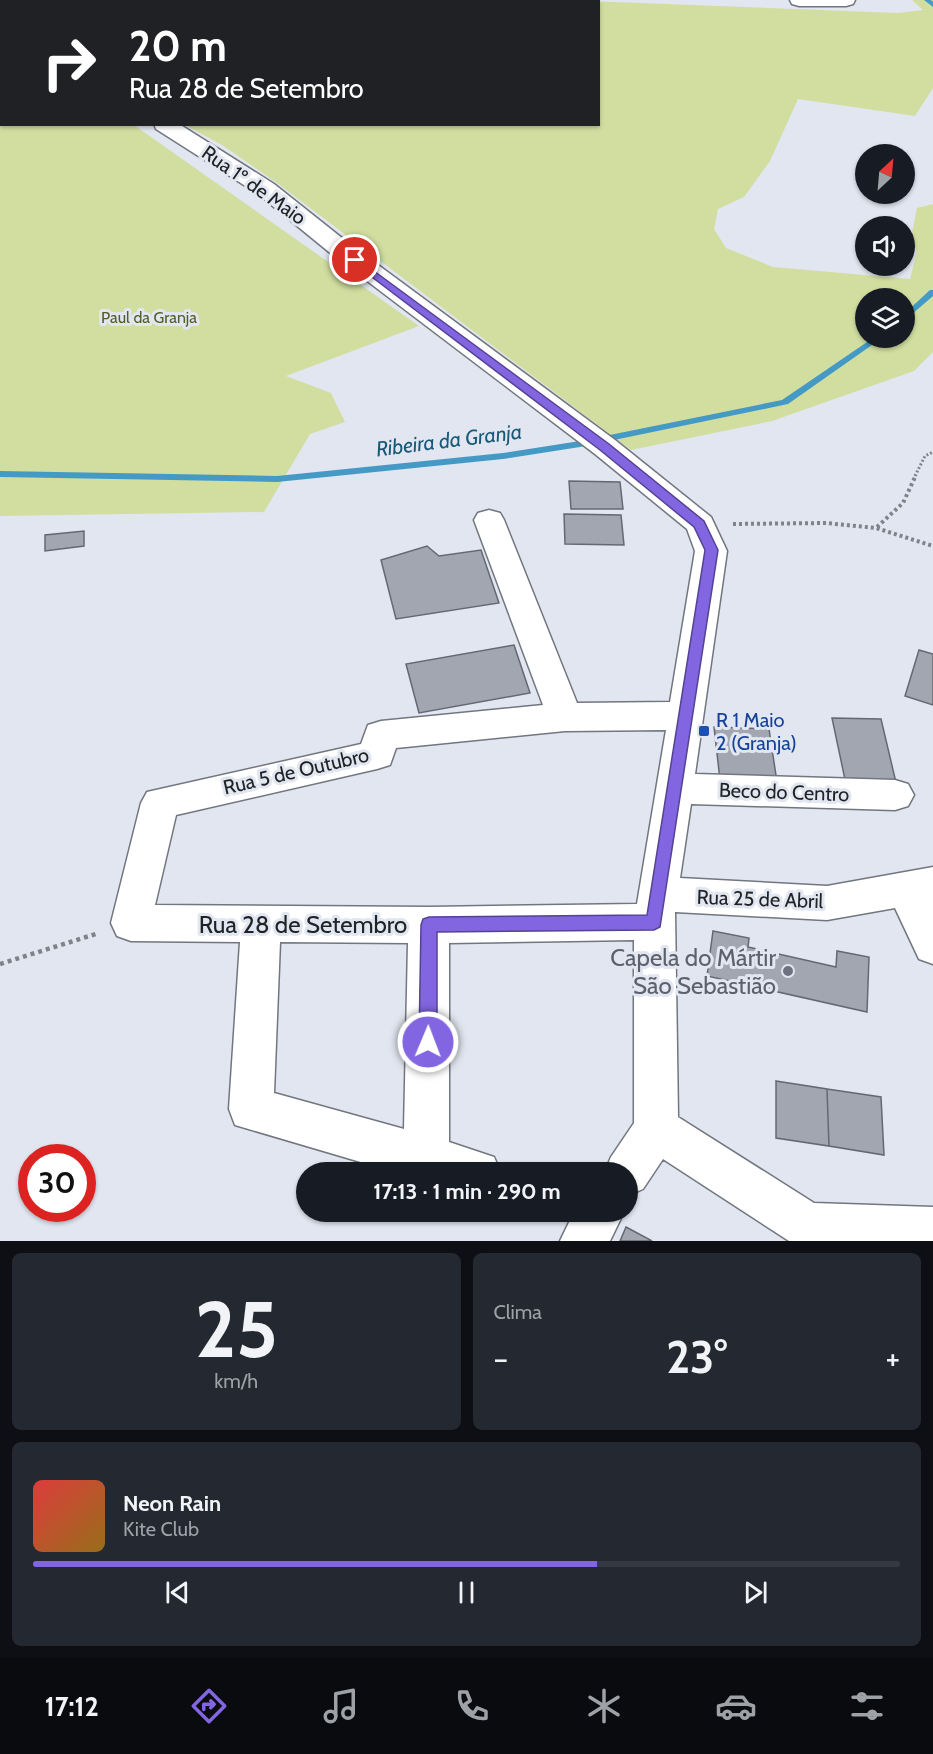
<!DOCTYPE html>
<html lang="pt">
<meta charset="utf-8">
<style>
body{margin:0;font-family:Cabin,sans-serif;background:#242831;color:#f1f3f6;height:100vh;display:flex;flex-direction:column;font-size:22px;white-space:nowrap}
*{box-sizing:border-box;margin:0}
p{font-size:20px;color:#9ea1a6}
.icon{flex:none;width:33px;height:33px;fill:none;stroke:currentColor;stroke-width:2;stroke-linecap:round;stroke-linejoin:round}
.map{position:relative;height:1241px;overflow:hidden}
.sheet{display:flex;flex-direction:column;gap:12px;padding:12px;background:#0d0f14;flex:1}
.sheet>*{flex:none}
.top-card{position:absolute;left:0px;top:0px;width:600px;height:126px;box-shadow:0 2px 4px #0004;background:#202124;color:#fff;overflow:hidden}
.needle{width:39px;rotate:26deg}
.controls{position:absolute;left:855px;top:144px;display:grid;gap:12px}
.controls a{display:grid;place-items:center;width:60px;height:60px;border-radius:50%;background:#171b24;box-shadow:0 2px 4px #0004;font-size:30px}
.speed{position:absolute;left:18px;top:1144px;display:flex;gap:12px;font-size:30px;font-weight:700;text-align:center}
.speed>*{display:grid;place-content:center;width:78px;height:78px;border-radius:50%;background:#171b24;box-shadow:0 2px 4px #0004;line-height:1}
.speed .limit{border:9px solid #d22;background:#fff;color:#111}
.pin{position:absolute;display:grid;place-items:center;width:51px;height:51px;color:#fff;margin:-26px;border:3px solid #fff;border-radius:50%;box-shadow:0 2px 6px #0007}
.me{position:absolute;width:66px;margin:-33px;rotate:1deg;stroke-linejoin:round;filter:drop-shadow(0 0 4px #0008)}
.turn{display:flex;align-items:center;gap:21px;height:126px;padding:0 30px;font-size:27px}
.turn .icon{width:78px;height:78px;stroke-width:2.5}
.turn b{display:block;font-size:42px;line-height:51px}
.big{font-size:45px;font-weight:700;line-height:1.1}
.sheet .tile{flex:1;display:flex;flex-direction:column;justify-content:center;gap:9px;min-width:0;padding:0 21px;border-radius:9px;background:#242831}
.sheet .dial{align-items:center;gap:0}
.dial b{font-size:78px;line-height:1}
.song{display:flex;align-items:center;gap:18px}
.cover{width:72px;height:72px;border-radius:9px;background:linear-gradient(135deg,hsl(0 70% 55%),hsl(40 70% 35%))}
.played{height:6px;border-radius:3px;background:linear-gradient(90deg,#8265e0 65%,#363941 65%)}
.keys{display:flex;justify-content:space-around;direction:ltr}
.heat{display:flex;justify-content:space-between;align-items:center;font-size:33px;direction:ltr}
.sheet .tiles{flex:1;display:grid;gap:12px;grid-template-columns:1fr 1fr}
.tile:last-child{grid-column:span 2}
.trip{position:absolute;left:296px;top:1162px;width:342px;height:60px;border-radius:30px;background:#171b24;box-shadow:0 2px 4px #0004;font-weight:700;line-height:60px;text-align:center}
.dock{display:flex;height:96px;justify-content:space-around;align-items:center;background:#090b0e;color:#9ea1a6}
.dock .icon{width:42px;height:42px}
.dock .active{color:#8265e0}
.dock b{font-size:27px;color:#f1f3f6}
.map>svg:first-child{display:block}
.green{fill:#d2dea0;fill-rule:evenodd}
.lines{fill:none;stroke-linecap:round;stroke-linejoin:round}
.stream{fill:#449ac5;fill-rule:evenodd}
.building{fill:#a1a6b0;stroke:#646971;stroke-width:1.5}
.minor-casing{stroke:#71767f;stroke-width:3}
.path-far2{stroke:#80838a;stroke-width:3;stroke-dasharray:2 2;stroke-linecap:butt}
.path-far1{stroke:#80838a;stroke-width:4;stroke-dasharray:3 3;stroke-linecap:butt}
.path{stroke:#80838a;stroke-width:4.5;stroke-dasharray:4 4;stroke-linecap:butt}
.minor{fill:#fff;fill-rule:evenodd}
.route{fill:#8265e0;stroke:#544292;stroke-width:1.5}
.transit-dot{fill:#1a4fb4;stroke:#e1e6f0;stroke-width:2}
.worship-dot{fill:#6b7280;stroke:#e1e6f0;stroke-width:2}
.labels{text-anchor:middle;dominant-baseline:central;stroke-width:6;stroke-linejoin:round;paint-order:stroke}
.far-park-label{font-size:16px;fill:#545d24;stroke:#e1e6f0}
.street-label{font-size:20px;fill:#202226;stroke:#e1e6f0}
.transit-label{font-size:20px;fill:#164399;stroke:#e1e6f0;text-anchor:start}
.water-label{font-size:21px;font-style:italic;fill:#185978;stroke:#e1e6f0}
.near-street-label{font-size:24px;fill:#202226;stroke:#e1e6f0}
.near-worship-label{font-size:24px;fill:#5b616d;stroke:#e1e6f0;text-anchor:end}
</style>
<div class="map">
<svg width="933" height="1241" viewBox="0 0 933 1241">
<rect width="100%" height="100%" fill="#e1e6f0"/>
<path class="green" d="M0,0L23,1L2,2V124L134,125L419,326L286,376L331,393L345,422L310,434L264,512L0,516Z
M311,0H562L898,13L923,10L912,0H933V88L915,116L798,99L770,161L744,197L718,209L714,229L726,248L773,267L910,279L917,251L911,238L917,208L933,204V352L914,371L772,421L631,450L277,183L222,145L185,125L598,124V2L310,1ZM904,298V338H866V298Z"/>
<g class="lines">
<path class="stream" d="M924,0H931L933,2V7Z
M930,290H933V296L904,321V314Z
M873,338H882L788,404L580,447L503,459L277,482L0,477V471L277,476L503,453L580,441L782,400Z"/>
</g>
<path class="building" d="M569,481L620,482L623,509H571Z
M564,514L621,515L624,545L565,544Z
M84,531V546L45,551V535Z
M427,546L439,556L481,550L499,603L396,619L381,560Z
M514,645L530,693L419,713L406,664Z
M919,650L933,654V705L905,696Z
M832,718L881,719L898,791L847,789Z
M714,727L769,729L777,782L720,780Z
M713,931L749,938L748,947L836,967L837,951L869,957L867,1012L707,976Z
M776,1081L827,1089L829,1146L776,1138Z
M827,1089L881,1097L884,1155L829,1146Z
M626,1227L652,1241H620Z"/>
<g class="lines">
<defs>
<path id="minor" d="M25,0H50L24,2Z
M131,0H168L169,2H132Z
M234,0H259L233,2Z
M790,0H855L853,4L846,6H799L792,4Z
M154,124H179L274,184L347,242L615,440L711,517L727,551L695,774L895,780L908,784L914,795L908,806L895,810L691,804L680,878L827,886L933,867V964L919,959L895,908L827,920L675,912L678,1117L814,1203L933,1207V1241H789L663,1159L643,1189L627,1196V1173H604L611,1157L634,1123V940L449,943V1142L494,1157L501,1173H398L235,1125L229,1109L240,942L131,941L117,936L111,923L141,803L147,792L361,744L368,725L381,721L543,705L474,520L478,513L489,510L500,513L504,520L577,703L670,702L695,551L687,529L595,454L329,252L258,194L156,129ZM666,730L637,904L429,907L155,905L176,815L377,769L390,765L396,748L565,731ZM280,942L408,943L404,1129L274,1093Z
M574,1212H624L610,1241H560Z"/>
</defs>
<use href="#minor" class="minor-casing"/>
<path class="path-far2" d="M915,476L925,456L933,452"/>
<path class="path-far1" d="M733,524L826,523L876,528L933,546
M877,527L903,503L916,475"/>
<path class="path" d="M0,964L99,933"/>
<use href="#minor" class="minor"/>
</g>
<path class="route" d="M355,257L609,444L704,521L718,550L660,927L654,930L437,932V1042L434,1048L428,1050L421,1048L419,1042L421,925L423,919L429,917L647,915L705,550L694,527L600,450L352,262V258Z"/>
<rect class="transit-dot" x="698" y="725" width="12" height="12" rx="3"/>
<circle class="worship-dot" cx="788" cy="971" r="6"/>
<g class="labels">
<g class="far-park-label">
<text x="149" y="317">Paul da Granja</text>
</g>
<g class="street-label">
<text transform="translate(254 185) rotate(35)">Rua 1º de Maio</text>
<text transform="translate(296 771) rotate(-13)">Rua 5 de Outubro</text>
<text transform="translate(784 792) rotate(2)">Beco do Centro</text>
<text transform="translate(760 899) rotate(2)">Rua 25 de Abril</text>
</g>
<g class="transit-label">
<text x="716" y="720">R 1 Maio<tspan x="716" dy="23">2 (Granja)</tspan></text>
</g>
<g class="water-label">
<text transform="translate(449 440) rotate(-7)">Ribeira da Granja</text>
</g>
<g class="near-street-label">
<text x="303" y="924">Rua 28 de Setembro</text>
</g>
<g class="near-worship-label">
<text x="776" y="957">Capela do Mártir<tspan x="776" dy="28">São Sebastião</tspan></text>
</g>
</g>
</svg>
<div class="controls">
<a><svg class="needle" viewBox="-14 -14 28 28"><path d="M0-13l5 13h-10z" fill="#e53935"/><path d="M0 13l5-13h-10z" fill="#9ea1a6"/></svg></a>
<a><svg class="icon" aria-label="sound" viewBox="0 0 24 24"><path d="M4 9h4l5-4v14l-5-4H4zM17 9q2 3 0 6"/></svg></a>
<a><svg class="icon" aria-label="layers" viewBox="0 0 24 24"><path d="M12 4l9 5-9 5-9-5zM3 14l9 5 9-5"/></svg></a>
</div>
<div class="speed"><div class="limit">30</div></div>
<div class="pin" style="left:355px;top:260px;background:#d93025"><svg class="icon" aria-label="arrive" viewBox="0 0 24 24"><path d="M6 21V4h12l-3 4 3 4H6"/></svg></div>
<svg class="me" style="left:428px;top:1042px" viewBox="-20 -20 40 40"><circle r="17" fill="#8265e0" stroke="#fff" stroke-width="3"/><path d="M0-11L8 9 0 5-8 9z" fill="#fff"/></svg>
<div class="trip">17:13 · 1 min · 290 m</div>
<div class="top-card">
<div class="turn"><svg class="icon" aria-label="right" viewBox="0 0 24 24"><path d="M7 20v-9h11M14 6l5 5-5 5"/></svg><div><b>20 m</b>Rua 28 de Setembro</div></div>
</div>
</div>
<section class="sheet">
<div class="tiles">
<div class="tile dial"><b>25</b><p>km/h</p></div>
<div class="tile"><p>Clima</p>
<div class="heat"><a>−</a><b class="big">23°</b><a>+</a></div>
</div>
<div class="tile">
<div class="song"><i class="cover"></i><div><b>Neon Rain</b><p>Kite Club</p></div></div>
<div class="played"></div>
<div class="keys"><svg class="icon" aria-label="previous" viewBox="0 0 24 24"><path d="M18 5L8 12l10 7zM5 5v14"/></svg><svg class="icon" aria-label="pause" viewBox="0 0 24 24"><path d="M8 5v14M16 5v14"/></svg><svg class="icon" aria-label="next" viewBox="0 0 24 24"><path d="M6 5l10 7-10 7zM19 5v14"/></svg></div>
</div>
</div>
</section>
<nav class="dock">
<b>17:12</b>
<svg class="icon active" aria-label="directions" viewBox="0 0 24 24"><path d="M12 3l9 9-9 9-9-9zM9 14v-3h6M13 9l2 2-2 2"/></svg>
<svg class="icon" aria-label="music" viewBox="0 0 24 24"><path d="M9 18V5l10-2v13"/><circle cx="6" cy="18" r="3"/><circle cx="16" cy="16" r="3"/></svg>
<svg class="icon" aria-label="phone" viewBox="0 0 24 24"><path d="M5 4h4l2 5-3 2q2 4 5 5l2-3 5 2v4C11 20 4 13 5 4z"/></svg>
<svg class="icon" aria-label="climate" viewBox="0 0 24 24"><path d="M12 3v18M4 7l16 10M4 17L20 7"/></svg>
<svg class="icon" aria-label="car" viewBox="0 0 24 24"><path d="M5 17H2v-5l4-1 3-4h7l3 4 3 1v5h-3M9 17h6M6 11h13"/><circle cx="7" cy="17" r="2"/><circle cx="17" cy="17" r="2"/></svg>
<svg class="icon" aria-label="filters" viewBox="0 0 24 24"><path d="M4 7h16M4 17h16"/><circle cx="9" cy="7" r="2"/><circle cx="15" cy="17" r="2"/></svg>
</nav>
